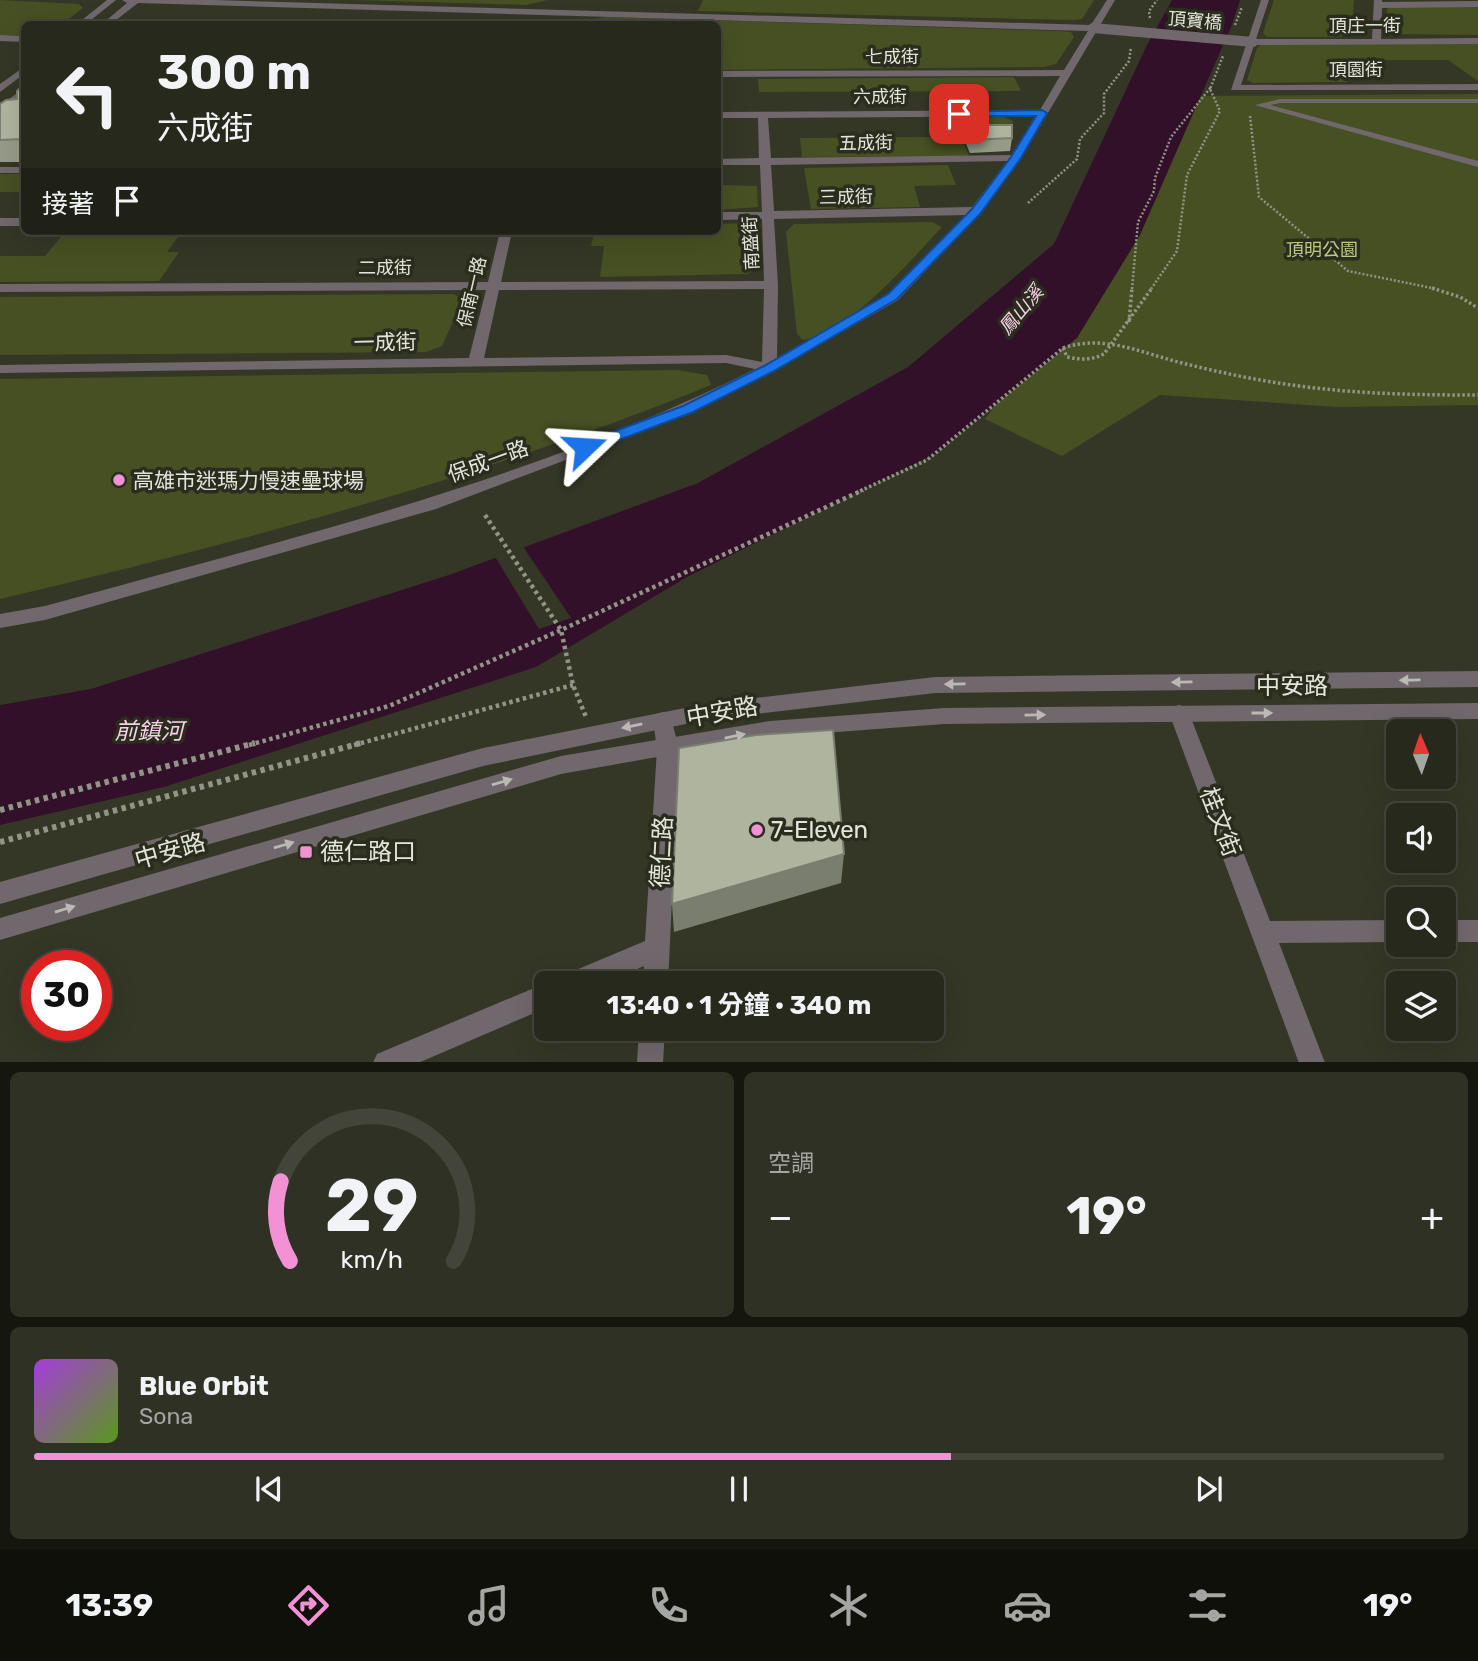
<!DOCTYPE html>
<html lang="zh-TW">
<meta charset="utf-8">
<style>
body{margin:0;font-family:Rubik,"Noto Sans TC",sans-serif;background:#2f3125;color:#f1f3f6;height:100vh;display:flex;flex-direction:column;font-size:26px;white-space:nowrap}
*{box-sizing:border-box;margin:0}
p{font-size:23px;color:#a4a6a3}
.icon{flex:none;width:38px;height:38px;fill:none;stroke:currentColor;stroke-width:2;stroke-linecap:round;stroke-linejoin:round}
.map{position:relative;height:1062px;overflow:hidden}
.panel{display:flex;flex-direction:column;gap:10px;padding:10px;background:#15170f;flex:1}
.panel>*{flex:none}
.banner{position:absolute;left:21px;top:21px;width:700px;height:214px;border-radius:10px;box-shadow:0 7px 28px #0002,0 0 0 2px #43453b;background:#27291c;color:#f1f3f6;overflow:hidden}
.needle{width:46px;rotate:358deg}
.buttons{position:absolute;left:1386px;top:719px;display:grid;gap:14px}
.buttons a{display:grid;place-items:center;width:70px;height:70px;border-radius:10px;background:#27291c;box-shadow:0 7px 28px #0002,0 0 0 2px #43453b;font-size:35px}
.speed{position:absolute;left:21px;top:950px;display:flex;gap:14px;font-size:35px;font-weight:700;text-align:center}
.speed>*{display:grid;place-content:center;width:91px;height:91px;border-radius:50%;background:#27291c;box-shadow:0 7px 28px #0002,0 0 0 2px #43453b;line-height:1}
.speed .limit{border:10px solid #d22;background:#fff;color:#111}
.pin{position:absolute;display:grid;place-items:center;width:60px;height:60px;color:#fff;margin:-30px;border-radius:14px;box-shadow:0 4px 10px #0006}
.me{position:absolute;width:77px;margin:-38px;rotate:70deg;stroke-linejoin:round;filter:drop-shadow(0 0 5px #0008)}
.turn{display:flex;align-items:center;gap:24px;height:147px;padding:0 21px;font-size:32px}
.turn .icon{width:91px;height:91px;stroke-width:2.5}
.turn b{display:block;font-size:49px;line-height:60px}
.then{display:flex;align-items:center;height:66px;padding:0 21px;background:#0003;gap:14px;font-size:26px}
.big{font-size:52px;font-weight:700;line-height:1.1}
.panel .card{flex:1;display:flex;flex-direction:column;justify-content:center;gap:10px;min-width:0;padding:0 24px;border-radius:10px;background:#2f3125}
.panel .dial{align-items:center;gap:0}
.dial svg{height:182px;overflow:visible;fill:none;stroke:#43453b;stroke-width:7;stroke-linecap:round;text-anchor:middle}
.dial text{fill:#f1f3f6;stroke:none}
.song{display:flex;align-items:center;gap:21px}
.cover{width:84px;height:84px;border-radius:10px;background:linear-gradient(135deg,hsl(280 70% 55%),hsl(90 70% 35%))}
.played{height:7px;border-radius:4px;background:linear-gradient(90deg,#f391d5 65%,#43453b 65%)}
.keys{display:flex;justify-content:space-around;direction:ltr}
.heat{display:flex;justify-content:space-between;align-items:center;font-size:38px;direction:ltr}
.panel .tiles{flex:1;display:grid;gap:10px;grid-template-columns:1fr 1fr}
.card:last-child{grid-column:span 2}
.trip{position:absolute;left:534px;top:971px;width:410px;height:70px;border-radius:10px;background:#27291c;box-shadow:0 7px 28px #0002,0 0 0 2px #43453b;font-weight:700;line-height:70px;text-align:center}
.dock{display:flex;height:112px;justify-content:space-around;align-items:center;background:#10100b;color:#a4a6a3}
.dock .icon{width:49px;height:49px}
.dock .active{color:#f391d5}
.dock b{font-size:32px;color:#f1f3f6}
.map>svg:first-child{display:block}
.green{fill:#475022}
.water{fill:#331029}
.pier{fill:#343726}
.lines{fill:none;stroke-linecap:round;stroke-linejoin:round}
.path-far3{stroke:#919487;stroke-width:2.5;stroke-dasharray:2 2;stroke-linecap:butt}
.path-far2{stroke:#919487;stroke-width:3.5;stroke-dasharray:2.5 2.5;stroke-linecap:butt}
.path-far1{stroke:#919487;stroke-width:4.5;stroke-dasharray:3.5 3.5;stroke-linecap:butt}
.path{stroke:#919487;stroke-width:6;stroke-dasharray:4.5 4.5;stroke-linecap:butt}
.service{fill:#71686e;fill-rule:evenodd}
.minor{fill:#71686e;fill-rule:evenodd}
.tertiary{fill:#71686e;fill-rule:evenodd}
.minor-bridge{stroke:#71686e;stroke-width:10}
.wall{fill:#969b89}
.shaded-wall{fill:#7a7e6f}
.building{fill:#afb49f;stroke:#7a7e6f;stroke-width:2}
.oneway{fill:#bab9b5}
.route{fill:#1a73e8;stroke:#114b97;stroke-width:2}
.poi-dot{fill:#f391d5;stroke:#2a2d1d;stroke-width:2.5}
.labels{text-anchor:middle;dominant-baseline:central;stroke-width:7;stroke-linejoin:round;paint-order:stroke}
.far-street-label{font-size:18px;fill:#e2e5db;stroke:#2a2d1d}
.far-park-label{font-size:18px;fill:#bbca80;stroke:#2a2d1d}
.far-water-label{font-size:19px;font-style:italic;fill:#f9cfeb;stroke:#2a2d1d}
.street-label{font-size:21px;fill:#e2e5db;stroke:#2a2d1d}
.poi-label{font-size:21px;fill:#e2e5db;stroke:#2a2d1d;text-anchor:start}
.water-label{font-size:23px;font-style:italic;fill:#f9cfeb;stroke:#2a2d1d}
.near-street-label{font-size:24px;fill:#e2e5db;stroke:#2a2d1d}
.near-poi-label{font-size:24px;fill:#e2e5db;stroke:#2a2d1d;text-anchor:start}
</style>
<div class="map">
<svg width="1478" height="1063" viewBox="0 0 1478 1063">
<rect width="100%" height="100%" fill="#343726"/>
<path class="green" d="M0,0L79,4L83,8L62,24H24V35H0Z
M353,0H548L526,5Z
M703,0H1094L1082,19L1073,20L698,11Z
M1274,0H1354L1352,29L1348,35L1339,37H1267L1263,33Z
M1393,6H1478V35L1385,34L1387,9Z
M606,17L1060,31L1071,32L1074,37L1056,64L1045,67L718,70V24H582L583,21Z
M1262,44H1478V81L1448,60H1325L1347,82L1253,83L1247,80L1257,48Z
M1014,77L1021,91L759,92L758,79Z
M1478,94V405L1337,407L1160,395L1062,456L985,419L1135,218L1183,96Z
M1004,117L1013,121L1008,136H960L969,156L802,157L800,138L936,137L928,119Z
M948,165L956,185L914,186L920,207L811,209L804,168Z
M718,170H720L721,185L757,186L758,207L718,210Z
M0,174H24V192H0Z
M932,222L942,227C911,260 849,333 803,340L797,334L786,232L794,224Z
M749,223L760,226V268L747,274L600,277L604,246H591L595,231H718V224Z
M66,231H182L167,252H179L159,281L0,282V256H45Z
M453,294L463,299L442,346L426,352L0,355V297Z
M677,370L707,375L711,385C482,478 241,542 0,599V379Z"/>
<path class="water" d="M1172,0H1240L1231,27L1140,235L1077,338L935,454L687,577L536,667L164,787L0,825V705L91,689L449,575L698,483L908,367L1054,244L1146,47Z"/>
<path class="pier" d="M522,545L571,618L539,629L494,555Z"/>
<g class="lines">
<path class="path-far3" d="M1150,18L1149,11L1157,0
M1235,25L1242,7
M1250,116L1259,197L1348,271L1437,289
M1028,203L1077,159L1080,139L1104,113V94L1129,61L1131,47
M1132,289L1138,222L1154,191L1155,178L1171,137L1211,87
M1151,289L1177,251L1187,175L1220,111L1210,89L1223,56"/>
<path class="path-far2" d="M1432,288L1460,297L1478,308
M1129,322L1132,288
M1063,348L1067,357C1081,360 1092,360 1104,354L1152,288
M860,491L927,460L1063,348C1104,334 1142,353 1182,363C1218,372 1255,380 1292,385C1354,394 1416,395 1478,395"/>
<path class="path-far1" d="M485,515L561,630L573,685L586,717
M249,745L389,706L561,630L863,490
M354,745L573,685"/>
<path class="path" d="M0,810L255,743
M0,842L361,743"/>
<path class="service" d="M1280,99H1478V103H1280L1270,105L1478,161V167L1255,105Z"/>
<path class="minor" d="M107,0H116L86,24H77Z
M122,0H214L1091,25L1107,0H1115L1020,160L980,214L898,300L774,371L693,412L436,509L45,620L0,628V614L45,606C284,540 533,481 755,369L726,363L0,373V365L469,358L486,290L0,292V284L488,282L500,231H512L501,282L764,281L762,219L718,220V212H762L760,165H718V159L759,158L758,118H718V112L1040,110L1060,76L718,77V71L1064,70L1088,31L138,3L111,24H102L127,3ZM1036,116L1012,155L771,158L768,118ZM1008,161L972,207L774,211L771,165ZM966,215L888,294L777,358L778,285L774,219ZM764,289L762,362L726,355L484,358L499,290Z
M1261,0H1269L1256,39H1372L1374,0H1382V2L1478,1V7L1382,8L1381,39L1478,38V44L1254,45L1241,85L1478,84V90H1231Z
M0,35L24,36V42L0,41Z
M24,67V74L0,92V84Z
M24,88V96L0,114V106Z
M0,167H24V173H0Z
M0,218H24V226H0Z
M1179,705L1186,707L1189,713L1270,921L1398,920V942L1279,943L1325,1063H1299L1169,713L1172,707Z
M663,712L670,714L679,749L668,984H642L644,966L603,984H561L564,975L645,941L657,749L653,720L656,714Z
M1444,920H1478V942H1444Z
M546,983V1008L418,1063H373L377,1054Z
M639,1029H665L663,1063H637Z"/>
<path class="tertiary" d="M1478,671V687L935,693L705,720L483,766L0,904V882L483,748L705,704L935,677Z
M1478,703V719L944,724L770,737L561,774L0,940V918L561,756L770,721L944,708Z"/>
<path class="minor-bridge" d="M1093,28L1253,42"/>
</g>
<path class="wall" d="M24,85V162H0V104L17,99Z
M964,125L1012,138L1010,151L970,153L963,137Z"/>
<path class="shaded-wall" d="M844,854L841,883L674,932L672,904Z"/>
<path class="building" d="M24,85V139L0,140V104L6,100L17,99V91Z
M964,125H1012V138L971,140Z
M833,730L844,854L672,904L679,748L756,735Z"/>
<defs><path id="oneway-solid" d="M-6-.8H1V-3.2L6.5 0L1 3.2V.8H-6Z" transform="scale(1.75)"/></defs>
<g class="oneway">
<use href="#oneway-solid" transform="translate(1410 680) rotate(179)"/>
<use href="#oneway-solid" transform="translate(1182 682) rotate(179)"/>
<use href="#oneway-solid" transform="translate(955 684) rotate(179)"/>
<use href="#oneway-solid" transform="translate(1262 713)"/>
<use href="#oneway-solid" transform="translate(1035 715) rotate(-1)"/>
<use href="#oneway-solid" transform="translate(632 726) rotate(169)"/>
<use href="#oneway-solid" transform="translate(735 736) rotate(-11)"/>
<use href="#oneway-solid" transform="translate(502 782) rotate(-16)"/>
<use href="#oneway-solid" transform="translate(284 845) rotate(-16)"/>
<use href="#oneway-solid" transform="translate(65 909) rotate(-17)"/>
</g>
<path class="route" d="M1042,110L1047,113L1021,158L980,214L897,299L774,371L693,412L590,451H580L578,447L580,444L683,406L764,366L888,294L972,209L1011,157L1036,116H959L954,114L955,112Z"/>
<g class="poi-dot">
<circle cx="119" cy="480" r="7"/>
<circle cx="757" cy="830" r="7"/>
<rect x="299" y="845" width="14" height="14" rx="3.5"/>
</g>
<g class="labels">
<g class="far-street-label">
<text transform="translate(1195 21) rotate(5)">頂寶橋</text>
<text x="1365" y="26">頂庄一街</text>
<text x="892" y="57">七成街</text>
<text x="1356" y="70">頂園街</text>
<text x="880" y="97">六成街</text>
<text transform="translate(866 143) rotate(-1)">五成街</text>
<text transform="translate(846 197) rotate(-1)">三成街</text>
<text transform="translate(751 243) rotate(-93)">南盛街</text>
<text x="385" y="268">二成街</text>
<text transform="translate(472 292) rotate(-77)">保南一路</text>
</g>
<g class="far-park-label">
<text x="1322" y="250">頂明公園</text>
</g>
<g class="far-water-label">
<text transform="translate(1021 310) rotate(-50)">鳳山溪</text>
</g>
<g class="street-label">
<text transform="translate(385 342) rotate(-1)">一成街</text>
<text transform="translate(488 461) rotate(-20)">保成一路</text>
</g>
<g class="poi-label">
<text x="133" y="480">高雄市迷瑪力慢速壘球場</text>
</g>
<g class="water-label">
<text x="149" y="731">前鎮河</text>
</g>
<g class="near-street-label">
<text x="1292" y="686">中安路</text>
<text transform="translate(722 712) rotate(-10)">中安路</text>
<text transform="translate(1220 822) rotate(69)">桂文街</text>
<text transform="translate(170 851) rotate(-16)">中安路</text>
<text transform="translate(662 852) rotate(-87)">德仁路</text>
</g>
<g class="near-poi-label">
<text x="771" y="830">7-Eleven</text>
<text x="320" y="852">德仁路口</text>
</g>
</g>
</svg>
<div class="buttons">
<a><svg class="needle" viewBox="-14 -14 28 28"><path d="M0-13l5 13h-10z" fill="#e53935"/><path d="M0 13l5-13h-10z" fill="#a4a6a3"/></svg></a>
<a><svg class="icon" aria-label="sound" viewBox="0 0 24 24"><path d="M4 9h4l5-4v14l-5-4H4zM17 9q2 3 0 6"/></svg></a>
<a><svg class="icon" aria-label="search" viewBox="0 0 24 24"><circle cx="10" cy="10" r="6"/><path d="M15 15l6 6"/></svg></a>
<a><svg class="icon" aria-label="layers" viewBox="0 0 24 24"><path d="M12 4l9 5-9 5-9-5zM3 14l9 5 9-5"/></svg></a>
</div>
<div class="speed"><div class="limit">30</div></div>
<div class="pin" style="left:959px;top:114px;background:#d93025"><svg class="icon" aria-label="arrive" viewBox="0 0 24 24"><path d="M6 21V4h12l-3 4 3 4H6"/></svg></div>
<svg class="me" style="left:585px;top:447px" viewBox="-20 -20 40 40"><path d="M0-17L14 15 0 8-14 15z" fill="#1a73e8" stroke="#fff" stroke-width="4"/></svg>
<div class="trip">13:40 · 1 分鐘 · 340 m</div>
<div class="banner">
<div class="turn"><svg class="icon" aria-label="left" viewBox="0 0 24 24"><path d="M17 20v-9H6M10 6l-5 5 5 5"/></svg><div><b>300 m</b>六成街</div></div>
<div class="then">接著<svg class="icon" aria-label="arrive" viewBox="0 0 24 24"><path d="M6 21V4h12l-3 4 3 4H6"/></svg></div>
</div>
</div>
<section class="panel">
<div class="tiles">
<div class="card dial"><svg viewBox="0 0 100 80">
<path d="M14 69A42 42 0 1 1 86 69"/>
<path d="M14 69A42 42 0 0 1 10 34" stroke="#f391d5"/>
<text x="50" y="56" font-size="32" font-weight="700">29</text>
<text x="50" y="72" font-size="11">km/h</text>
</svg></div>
<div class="card"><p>空調</p>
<div class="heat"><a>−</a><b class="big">19°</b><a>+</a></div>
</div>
<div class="card">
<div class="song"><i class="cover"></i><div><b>Blue Orbit</b><p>Sona</p></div></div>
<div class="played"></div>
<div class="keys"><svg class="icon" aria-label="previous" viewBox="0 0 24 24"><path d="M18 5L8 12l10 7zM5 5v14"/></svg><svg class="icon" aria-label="pause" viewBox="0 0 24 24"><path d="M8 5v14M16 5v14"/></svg><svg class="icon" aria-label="next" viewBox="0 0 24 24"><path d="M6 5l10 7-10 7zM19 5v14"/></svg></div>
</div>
</div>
</section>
<nav class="dock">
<b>13:39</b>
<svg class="icon active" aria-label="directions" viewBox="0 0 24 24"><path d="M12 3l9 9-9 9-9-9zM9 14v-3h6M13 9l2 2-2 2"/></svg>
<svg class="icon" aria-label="music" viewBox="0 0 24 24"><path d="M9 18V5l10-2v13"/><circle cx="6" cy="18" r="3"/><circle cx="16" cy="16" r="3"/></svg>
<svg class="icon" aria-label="phone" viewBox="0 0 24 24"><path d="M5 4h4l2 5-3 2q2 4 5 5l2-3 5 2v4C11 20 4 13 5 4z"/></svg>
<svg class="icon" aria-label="climate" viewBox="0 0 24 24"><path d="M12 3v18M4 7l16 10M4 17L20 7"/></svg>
<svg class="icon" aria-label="car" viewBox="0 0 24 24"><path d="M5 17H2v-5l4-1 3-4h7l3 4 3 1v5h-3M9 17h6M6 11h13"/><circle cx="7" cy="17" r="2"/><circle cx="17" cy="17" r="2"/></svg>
<svg class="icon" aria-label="filters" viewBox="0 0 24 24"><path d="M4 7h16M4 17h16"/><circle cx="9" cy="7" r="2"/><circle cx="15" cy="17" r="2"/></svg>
<b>19°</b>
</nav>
